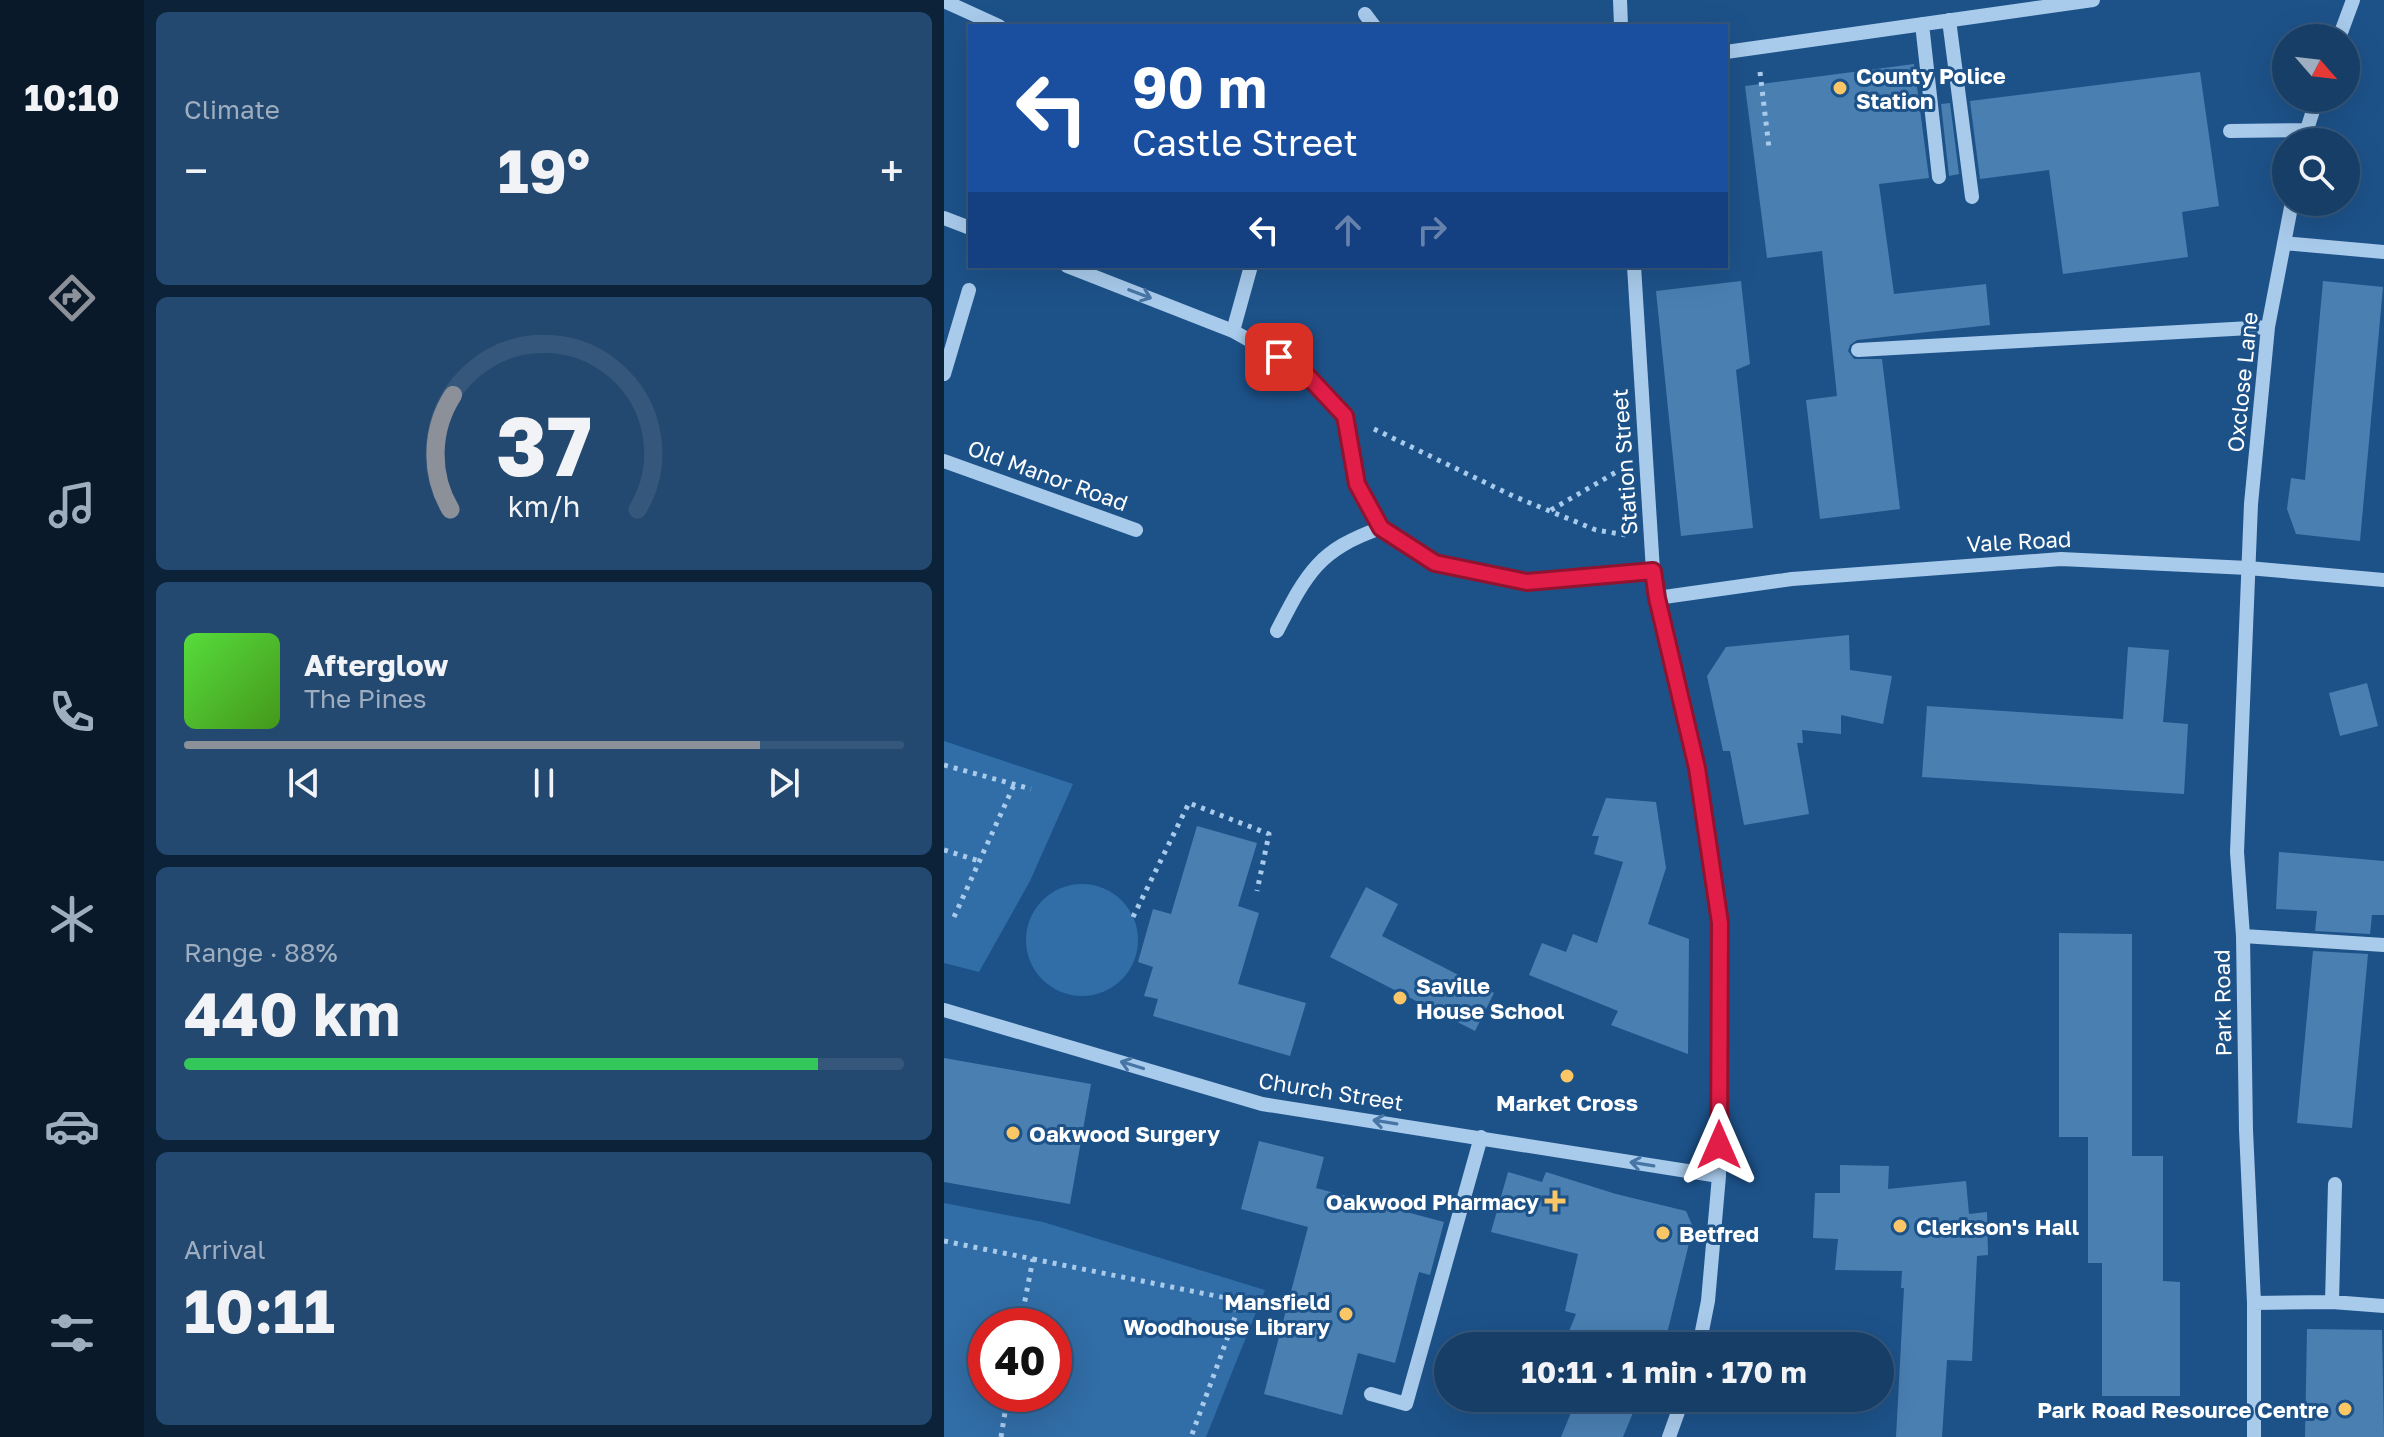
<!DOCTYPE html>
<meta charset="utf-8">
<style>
body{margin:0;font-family:"Golos Text",sans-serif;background:#234970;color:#f1f3f6;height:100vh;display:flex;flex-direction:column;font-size:30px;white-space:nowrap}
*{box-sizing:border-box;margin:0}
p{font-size:26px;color:#9eaec0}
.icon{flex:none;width:44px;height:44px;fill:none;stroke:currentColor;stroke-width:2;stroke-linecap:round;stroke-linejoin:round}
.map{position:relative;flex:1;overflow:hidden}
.details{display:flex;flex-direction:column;gap:12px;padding:12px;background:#0c2239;width:800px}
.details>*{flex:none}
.guide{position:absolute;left:24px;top:24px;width:760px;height:244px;border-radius:0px;box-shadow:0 8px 32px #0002,0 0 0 2px #35577b;background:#1a4fa0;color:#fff;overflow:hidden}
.needle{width:52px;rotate:118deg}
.controls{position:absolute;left:1328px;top:24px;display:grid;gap:16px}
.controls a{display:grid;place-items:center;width:88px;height:88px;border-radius:50%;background:#163e67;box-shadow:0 8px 32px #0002,0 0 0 2px #35577b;font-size:40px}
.speed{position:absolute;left:24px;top:1308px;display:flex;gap:16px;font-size:40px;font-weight:700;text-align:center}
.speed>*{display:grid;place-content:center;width:104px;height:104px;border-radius:50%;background:#163e67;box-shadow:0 8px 32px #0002,0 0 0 2px #35577b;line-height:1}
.speed .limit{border:12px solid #d22;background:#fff;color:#111}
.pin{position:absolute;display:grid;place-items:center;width:68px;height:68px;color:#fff;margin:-34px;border-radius:16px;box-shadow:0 4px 12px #0006}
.me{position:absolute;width:88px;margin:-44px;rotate:0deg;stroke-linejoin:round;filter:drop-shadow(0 0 6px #0008)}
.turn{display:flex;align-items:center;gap:28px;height:168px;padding:0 32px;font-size:36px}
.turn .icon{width:104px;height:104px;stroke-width:2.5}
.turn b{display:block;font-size:56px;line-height:68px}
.lanes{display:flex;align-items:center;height:76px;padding:0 32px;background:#0003;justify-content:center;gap:40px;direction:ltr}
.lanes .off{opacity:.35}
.big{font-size:60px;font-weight:700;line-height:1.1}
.details .card{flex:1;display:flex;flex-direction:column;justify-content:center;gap:12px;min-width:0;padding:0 28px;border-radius:12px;background:#234970}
.details .dial{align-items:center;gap:0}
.dial svg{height:208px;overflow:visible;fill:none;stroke:#35577b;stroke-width:7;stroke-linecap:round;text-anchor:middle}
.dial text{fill:#f1f3f6;stroke:none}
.song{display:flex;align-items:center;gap:24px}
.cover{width:96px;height:96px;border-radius:12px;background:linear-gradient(135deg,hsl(110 70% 55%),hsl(100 70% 35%))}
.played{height:8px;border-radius:4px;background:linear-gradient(90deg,#8c9099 80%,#35577b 80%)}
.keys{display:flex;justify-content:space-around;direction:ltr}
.heat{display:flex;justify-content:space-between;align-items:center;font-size:44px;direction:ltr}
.charge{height:12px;border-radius:6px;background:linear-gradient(90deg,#34c759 88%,#35577b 0)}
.trip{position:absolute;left:490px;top:1332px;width:460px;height:80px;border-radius:40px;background:#163e67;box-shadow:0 8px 32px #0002,0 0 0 2px #35577b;font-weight:700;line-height:80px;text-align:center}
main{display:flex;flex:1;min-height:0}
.dock{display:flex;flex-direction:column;width:144px;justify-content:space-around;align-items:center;background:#091929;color:#9eaec0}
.dock .icon{width:56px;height:56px}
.dock .current{color:#8c9099}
.dock b{font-size:36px;color:#f1f3f6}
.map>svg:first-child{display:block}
.green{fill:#316da6;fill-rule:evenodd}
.building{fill:#4a7fb2}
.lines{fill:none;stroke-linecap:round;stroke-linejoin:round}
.path{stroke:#a8caeb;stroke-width:5;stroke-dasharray:4 6;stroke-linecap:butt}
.minor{stroke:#a8caeb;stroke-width:14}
.oneway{stroke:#4776a6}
.route-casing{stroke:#92132f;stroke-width:20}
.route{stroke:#e11d48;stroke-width:14}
.poi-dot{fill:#fbc766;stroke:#1d5289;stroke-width:3}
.labels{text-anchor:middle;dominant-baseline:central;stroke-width:6;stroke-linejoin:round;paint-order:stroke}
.poi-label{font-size:22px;font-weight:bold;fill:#fff;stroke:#1d5289;text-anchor:start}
.street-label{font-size:22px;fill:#fff;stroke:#1d5289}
</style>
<main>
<nav class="dock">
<b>10:10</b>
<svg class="icon current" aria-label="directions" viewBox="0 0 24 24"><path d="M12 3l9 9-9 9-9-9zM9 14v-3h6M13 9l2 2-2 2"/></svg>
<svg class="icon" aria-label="music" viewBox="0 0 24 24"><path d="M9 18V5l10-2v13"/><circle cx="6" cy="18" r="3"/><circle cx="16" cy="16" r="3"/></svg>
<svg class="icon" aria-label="phone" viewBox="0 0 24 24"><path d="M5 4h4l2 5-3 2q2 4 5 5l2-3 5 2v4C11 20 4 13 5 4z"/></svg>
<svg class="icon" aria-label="climate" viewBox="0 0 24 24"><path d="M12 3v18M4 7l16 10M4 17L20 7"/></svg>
<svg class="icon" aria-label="car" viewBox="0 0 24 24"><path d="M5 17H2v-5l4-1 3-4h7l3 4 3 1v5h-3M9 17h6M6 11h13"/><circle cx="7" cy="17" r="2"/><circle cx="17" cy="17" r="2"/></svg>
<svg class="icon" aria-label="filters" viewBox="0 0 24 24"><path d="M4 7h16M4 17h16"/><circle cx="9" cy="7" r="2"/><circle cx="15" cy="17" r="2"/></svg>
</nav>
<section class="details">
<div class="card"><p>Climate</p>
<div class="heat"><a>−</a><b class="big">19°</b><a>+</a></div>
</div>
<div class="card dial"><svg viewBox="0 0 100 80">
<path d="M14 69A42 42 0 1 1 86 69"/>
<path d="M14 69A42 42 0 0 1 15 25" stroke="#8c9099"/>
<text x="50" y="56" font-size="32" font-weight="700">37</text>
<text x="50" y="72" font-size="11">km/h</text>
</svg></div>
<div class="card">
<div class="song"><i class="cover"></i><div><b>Afterglow</b><p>The Pines</p></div></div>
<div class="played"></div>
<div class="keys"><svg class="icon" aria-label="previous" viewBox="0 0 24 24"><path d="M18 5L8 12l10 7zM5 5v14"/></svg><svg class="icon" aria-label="pause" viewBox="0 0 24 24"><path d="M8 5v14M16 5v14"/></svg><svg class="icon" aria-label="next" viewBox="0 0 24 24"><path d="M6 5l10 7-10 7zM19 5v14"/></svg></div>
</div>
<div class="card"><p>Range · 88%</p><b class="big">440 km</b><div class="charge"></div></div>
<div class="card"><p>Arrival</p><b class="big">10:11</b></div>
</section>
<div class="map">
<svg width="1440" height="1437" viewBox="0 0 1440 1437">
<rect width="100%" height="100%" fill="#1d5289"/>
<path class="green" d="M0,741L129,784L86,881L35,972L0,963Z
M82 940a56 56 0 1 1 112 0a56 56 0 1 1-112 0Z
M0,1203L99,1222L321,1290L262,1437H0ZM42,1326H110V1394H42Z"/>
<path class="building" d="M970,64L985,178L935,184L950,294L1042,284L1046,325L913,340L906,345L904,351L910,359H938L956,509L876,519L862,400L893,396L878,251L823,258L801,86Z
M1256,72L1275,206L1238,212L1244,257L1119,274L1105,170L1036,179L1026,101Z
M1006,103L1015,174L1005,176L997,104Z
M797,281L806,364L792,370L809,528L737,536L712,291Z
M1379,281L1439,287L1416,541L1352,534L1343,509L1347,478L1361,480Z
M905,635L906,670L948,676L939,724L897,715V734L858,730L859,743H853L865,814L800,825L786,751H779L763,676L782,647Z
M1184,647L1225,650L1219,722L1244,724L1240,794L978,777L983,706L1179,719Z
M1423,683L1434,726L1396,736L1385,693Z
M662,798L712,802L722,868L704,924L745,939L744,1054L667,1025L674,1011L585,975L598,943L622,952L629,934L653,943L679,862L650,854L655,836H648Z
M253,826L313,843L294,906L315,913L294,984L362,1003L346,1056L209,1016L214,999L200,996L209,967L194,962L209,909L227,914Z
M1335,852L1440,861V915H1428L1426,934L1371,931L1373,911L1332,909Z
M422,887L454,904L438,936L550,993L531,1031L386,957Z
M1115,933L1188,934V1156H1219V1281L1236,1282V1396H1158V1263H1144V1137H1115Z
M1369,951L1424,954L1408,1128L1353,1123Z
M0,1058L147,1084L126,1204L0,1182Z
M315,1141L380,1157L372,1188L500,1222L486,1275L475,1272L451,1363L414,1353L398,1415L320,1394L364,1227L297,1209Z
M896,1165L945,1166L944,1189L1022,1181L1025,1214L1043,1212L1044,1255L1033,1256L1028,1361L1003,1360L998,1437H952L960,1288H957L958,1271L891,1270L894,1239L869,1238L871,1193H896Z
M564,1172L598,1182L602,1172L672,1194L742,1211L749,1227L720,1346H619L632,1314L621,1311L634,1254L547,1232Z
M1363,1329L1438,1330L1440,1437H1361Z
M633,1398H695L679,1437H617Z"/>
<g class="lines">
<path class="path" d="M816,72L825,148
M430,429L569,496L652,530L682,535
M607,510L674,471
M0,765L87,789
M0,850L35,861
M10,917L70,785
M189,917L245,803L325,834L313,891
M0,1241L89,1259L76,1326
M89,1259L297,1301L247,1437
M57,1437L64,1394"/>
<path class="minor" d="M676,0L677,26
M0,1L55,26
M421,14L430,26
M1005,20L1028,197
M978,24L995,177
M1395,38L1409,0
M782,52L1149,0
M1286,131L1362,130
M1359,142L1373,98
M0,218L26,228
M1340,243L1440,252
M123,266L289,331L358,370L401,416L413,484L437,528L491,563L583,582L709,571
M690,266L709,571L753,768L776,923L775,1176L764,1301L755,1346
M289,331L307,266
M914,350L1324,327
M0,374L25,290
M0,461L192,530
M713,598L848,579L1117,559L1304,568L1440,580
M333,631C363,573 374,550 437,528
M1299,936L1440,945
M0,1010L318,1104L775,1176
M1388,1302L1391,1184
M1310,1303L1388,1302L1440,1306
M427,1394L462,1404L537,1137
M725,1437L739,1398
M1310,1437V1303L1302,1130L1299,936L1293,852L1307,504L1324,327L1348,202"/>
</g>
<defs><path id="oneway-shaft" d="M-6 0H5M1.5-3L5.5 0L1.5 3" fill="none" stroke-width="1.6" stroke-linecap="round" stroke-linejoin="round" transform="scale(2)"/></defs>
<g class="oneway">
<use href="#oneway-shaft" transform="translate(196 294) rotate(21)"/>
<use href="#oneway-shaft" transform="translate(188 1065) rotate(-163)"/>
<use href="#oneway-shaft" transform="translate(441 1122) rotate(-171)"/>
<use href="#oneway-shaft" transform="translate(698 1164) rotate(-171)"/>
</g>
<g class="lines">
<defs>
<path id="route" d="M335,357L358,370L401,416L413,484L437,528L491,563L583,582L709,571L713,598L753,768L776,923L775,1145"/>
</defs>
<use href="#route" class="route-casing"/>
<use href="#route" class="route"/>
</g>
<g class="poi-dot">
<circle cx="896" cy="88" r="8"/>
<circle cx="456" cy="998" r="8"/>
<circle cx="623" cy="1076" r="8"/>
<circle cx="69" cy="1133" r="8"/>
<path d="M607 1189h8v8h8v8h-8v8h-8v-8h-8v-8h8z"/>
<circle cx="956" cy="1226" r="8"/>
<circle cx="719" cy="1233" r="8"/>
<circle cx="402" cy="1314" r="8"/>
<circle cx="1401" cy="1409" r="8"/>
</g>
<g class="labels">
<g class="poi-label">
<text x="912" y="75">County Police<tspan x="912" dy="25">Station</tspan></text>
<text x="472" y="985">Saville<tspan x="472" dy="25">House School</tspan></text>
<text x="623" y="1102" text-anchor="middle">Market Cross</text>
<text x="85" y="1133">Oakwood Surgery</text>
<text x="595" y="1201" text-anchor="end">Oakwood Pharmacy</text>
<text x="972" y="1226">Clerkson's Hall</text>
<text x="735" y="1233">Betfred</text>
<text x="386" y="1301" text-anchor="end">Mansfield<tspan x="386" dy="25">Woodhouse Library</tspan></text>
<text x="1385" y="1409" text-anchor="end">Park Road Resource Centre</text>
</g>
<g class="street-label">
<text transform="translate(1298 382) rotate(-84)">Oxclose Lane</text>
<text transform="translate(680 462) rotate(-94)">Station Street</text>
<text transform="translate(104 475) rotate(20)">Old Manor Road</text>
<text transform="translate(1075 541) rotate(-3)">Vale Road</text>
<text transform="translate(1278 1003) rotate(-91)">Park Road</text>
<text transform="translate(387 1091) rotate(9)">Church Street</text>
</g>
</g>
</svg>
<div class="controls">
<a><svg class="needle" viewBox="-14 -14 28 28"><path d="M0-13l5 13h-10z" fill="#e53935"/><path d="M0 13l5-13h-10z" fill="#9eaec0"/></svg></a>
<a><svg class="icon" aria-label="search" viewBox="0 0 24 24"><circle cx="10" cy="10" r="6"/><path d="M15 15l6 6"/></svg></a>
</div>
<div class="speed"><div class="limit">40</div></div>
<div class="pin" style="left:335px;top:357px;background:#d93025"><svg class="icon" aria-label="arrive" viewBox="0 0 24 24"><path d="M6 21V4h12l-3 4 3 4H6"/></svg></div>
<svg class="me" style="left:775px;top:1145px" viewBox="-20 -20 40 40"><path d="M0-17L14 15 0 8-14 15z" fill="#e11d48" stroke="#fff" stroke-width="4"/></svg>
<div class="trip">10:11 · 1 min · 170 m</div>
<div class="guide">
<div class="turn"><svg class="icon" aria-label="left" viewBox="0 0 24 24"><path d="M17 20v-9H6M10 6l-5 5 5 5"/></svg><div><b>90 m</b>Castle Street</div></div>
<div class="lanes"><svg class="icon" aria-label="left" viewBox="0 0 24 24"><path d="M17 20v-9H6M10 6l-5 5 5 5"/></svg><svg class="icon off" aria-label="ahead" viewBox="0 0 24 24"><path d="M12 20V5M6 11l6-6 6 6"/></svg><svg class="icon off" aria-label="right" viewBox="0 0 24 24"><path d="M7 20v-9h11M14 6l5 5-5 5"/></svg></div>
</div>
</div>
</main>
